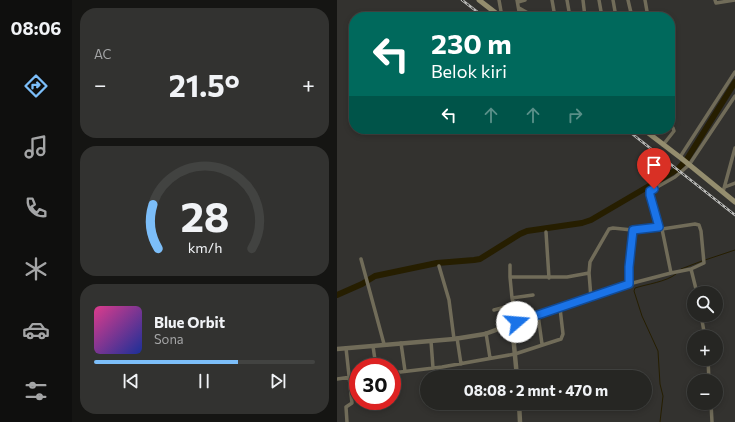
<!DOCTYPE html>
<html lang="id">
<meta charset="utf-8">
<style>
body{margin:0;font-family:Commissioner,sans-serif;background:#323230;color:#f1f3f6;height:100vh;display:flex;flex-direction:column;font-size:15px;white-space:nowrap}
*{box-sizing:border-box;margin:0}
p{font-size:13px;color:#a4a5a6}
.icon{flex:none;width:22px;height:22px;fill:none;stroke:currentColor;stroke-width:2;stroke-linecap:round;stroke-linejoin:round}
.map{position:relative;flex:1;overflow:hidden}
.side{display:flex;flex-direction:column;gap:8px;padding:8px;background:#151513;width:265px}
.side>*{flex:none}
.guide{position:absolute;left:12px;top:12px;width:326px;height:122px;border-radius:16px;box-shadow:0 2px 6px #0003,0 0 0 1px #424341;background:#00695c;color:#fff;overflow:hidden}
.fabs{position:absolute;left:350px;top:286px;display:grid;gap:8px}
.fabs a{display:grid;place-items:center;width:36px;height:36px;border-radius:50%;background:#262623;box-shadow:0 2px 6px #0003,0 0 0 1px #424341;font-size:20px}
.speed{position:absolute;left:12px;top:358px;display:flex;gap:8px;font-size:20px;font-weight:700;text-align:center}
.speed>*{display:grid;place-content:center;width:52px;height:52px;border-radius:50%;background:#262623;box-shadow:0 2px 6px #0003,0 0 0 1px #424341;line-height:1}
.speed .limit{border:6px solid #d22;background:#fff;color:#111}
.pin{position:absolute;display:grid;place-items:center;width:34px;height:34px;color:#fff;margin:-41px -17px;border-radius:50% 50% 50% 0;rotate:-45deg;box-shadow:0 0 4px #0007}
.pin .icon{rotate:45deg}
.me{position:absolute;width:44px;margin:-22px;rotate:72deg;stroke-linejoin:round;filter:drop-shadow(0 0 3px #0008)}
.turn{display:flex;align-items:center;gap:14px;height:84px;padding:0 16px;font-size:18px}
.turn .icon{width:52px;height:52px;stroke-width:2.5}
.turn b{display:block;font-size:28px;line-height:34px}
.lanes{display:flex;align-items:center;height:38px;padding:0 16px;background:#0003;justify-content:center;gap:20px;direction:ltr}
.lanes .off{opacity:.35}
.big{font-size:30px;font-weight:700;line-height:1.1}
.side .widget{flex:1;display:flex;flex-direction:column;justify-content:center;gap:6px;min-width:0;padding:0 14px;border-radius:16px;background:#323230}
.side .dial{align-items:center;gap:0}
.dial svg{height:104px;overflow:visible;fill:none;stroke:#424341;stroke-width:7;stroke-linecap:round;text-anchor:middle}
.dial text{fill:#f1f3f6;stroke:none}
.song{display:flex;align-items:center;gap:12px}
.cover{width:48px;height:48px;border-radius:6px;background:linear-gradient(135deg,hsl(330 70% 55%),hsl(230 70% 35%))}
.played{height:4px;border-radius:2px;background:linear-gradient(90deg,#7cbef9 65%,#424341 65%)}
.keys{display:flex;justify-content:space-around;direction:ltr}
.heat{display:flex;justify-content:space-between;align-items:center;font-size:22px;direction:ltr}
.trip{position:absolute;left:83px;top:370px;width:232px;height:40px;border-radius:20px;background:#262623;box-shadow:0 2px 6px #0003,0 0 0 1px #424341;font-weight:700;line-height:40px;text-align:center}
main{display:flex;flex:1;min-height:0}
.menu{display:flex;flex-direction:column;width:72px;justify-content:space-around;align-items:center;background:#0f0f0e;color:#a4a5a6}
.menu .icon{width:28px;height:28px}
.menu .selected{color:#7cbef9}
.menu b{font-size:18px;color:#f1f3f6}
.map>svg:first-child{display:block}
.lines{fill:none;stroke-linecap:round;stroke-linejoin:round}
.stream{stroke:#261e00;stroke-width:1}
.river{stroke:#261e00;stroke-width:6}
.minor{stroke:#716c59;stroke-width:3.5}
.tertiary{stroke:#716c59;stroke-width:4.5}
.secondary{stroke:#948d6e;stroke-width:5}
.rail-casing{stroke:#bbbbb9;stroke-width:2.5}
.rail{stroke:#1a1a18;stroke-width:1;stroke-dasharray:3;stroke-linecap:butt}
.route-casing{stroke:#114b97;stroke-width:10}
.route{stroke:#1a73e8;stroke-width:7}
</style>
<main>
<nav class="menu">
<b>08:06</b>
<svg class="icon selected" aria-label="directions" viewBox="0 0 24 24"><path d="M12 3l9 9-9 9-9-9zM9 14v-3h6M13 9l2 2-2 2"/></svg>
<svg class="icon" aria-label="music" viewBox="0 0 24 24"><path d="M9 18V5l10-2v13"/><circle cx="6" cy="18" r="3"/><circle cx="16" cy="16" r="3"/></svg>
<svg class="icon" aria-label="phone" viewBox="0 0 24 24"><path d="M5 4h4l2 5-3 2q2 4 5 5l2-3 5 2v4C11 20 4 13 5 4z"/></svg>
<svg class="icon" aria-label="climate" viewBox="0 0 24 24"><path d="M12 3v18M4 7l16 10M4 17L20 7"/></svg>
<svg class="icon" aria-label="car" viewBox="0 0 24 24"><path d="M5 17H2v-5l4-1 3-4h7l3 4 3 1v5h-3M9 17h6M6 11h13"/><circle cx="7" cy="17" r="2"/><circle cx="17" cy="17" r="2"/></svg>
<svg class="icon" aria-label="filters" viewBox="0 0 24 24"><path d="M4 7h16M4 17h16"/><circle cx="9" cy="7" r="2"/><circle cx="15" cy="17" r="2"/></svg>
</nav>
<section class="side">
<div class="widget"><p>AC</p>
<div class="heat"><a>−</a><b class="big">21.5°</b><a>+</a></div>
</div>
<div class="widget dial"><svg viewBox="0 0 100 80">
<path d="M14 69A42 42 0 1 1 86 69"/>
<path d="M14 69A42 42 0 0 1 10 35" stroke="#7cbef9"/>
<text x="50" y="56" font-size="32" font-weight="700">28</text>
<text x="50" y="72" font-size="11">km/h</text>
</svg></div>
<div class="widget">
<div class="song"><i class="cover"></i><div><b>Blue Orbit</b><p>Sona</p></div></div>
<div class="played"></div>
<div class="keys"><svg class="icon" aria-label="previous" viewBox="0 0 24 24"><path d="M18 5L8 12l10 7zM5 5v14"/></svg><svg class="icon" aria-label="pause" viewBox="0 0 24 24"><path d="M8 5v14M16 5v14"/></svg><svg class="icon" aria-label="next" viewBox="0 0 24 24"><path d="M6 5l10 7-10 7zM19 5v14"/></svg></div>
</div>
</section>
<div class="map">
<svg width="398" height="422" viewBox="0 0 398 422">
<rect width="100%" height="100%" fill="#33322f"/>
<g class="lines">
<path class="stream" d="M368,260L398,250
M344,269L365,261
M323,422L326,396L323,384L321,351L305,316L297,291L298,288C310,284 329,282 339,274"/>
<path class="river" d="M0,295L25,284L38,276L100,263L137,260L143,259L183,234L190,231L245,223L254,220L341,169L350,159L398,82"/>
<path class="minor" d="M162,0L165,17
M180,0L183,17
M215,0L218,17
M230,0L233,17
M246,0L248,17
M262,0L265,17
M276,0L279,17
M291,0L295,17
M308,0L311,17
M378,0L379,3L398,0
M181,2L188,0
M182,8L198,17
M326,145L337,131L336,128L333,124
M343,157L398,72
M388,187L398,183
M386,192L398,148
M325,229L358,224L362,225L364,231L367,263L354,269L334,273
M209,232L212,278
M24,259L47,344
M173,265V277
M102,266L112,300L117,339
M354,269L360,293
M292,284V267L295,230
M175,298L196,295
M254,298L252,273L253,262L272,229L276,228L295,230L322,227
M157,310L176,305
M201,315L205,344
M364,315L368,337
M180,322L175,298L173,277H230L252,273
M175,324L292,284L334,273L325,229L322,227L314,198L313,191L338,177L352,165L398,96
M149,333L153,358
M120,338L124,364
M94,341L96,368
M64,343L68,371
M36,346L39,367
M9,348L15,403L9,407L10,422
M371,359L372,381
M101,368L102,377
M55,373L105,367L178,354L224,339L226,334L223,308
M0,379L21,376
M374,403L375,422
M182,408L197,403"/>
<path class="tertiary" d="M0,349L117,339L148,334L175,324L180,377
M182,403L183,422"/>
<path class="secondary" d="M142,0L164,17
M306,129L344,158L398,202"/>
<defs>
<path id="rail" d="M125,0L147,17
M289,129L398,215"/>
</defs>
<use href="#rail" class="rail-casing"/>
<use href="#rail" class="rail"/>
</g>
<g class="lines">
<defs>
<path id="route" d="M180,322L292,284V267L296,230L322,227L313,195V191L317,189"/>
</defs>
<use href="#route" class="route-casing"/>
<use href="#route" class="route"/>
</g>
</svg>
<div class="fabs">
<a><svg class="icon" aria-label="search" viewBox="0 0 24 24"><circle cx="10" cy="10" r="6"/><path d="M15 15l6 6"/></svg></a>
<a>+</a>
<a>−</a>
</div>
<div class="speed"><div class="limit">30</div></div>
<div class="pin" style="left:317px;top:189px;background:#d93025"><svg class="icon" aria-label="arrive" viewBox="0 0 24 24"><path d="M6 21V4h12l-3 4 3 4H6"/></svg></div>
<svg class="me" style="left:180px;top:322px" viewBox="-20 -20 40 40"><circle r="19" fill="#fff"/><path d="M0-13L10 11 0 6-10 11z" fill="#1a73e8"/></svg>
<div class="trip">08:08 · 2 mnt · 470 m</div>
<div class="guide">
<div class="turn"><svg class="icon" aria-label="left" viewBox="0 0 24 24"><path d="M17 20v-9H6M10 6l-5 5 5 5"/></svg><div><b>230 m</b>Belok kiri</div></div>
<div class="lanes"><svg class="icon" aria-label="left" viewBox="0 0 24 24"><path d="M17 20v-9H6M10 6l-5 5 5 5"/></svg><svg class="icon off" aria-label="ahead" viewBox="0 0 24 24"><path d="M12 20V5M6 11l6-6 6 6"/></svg><svg class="icon off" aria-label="ahead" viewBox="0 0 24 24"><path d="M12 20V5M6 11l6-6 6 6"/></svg><svg class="icon off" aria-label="right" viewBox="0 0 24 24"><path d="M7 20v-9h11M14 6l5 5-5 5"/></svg></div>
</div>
</div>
</main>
